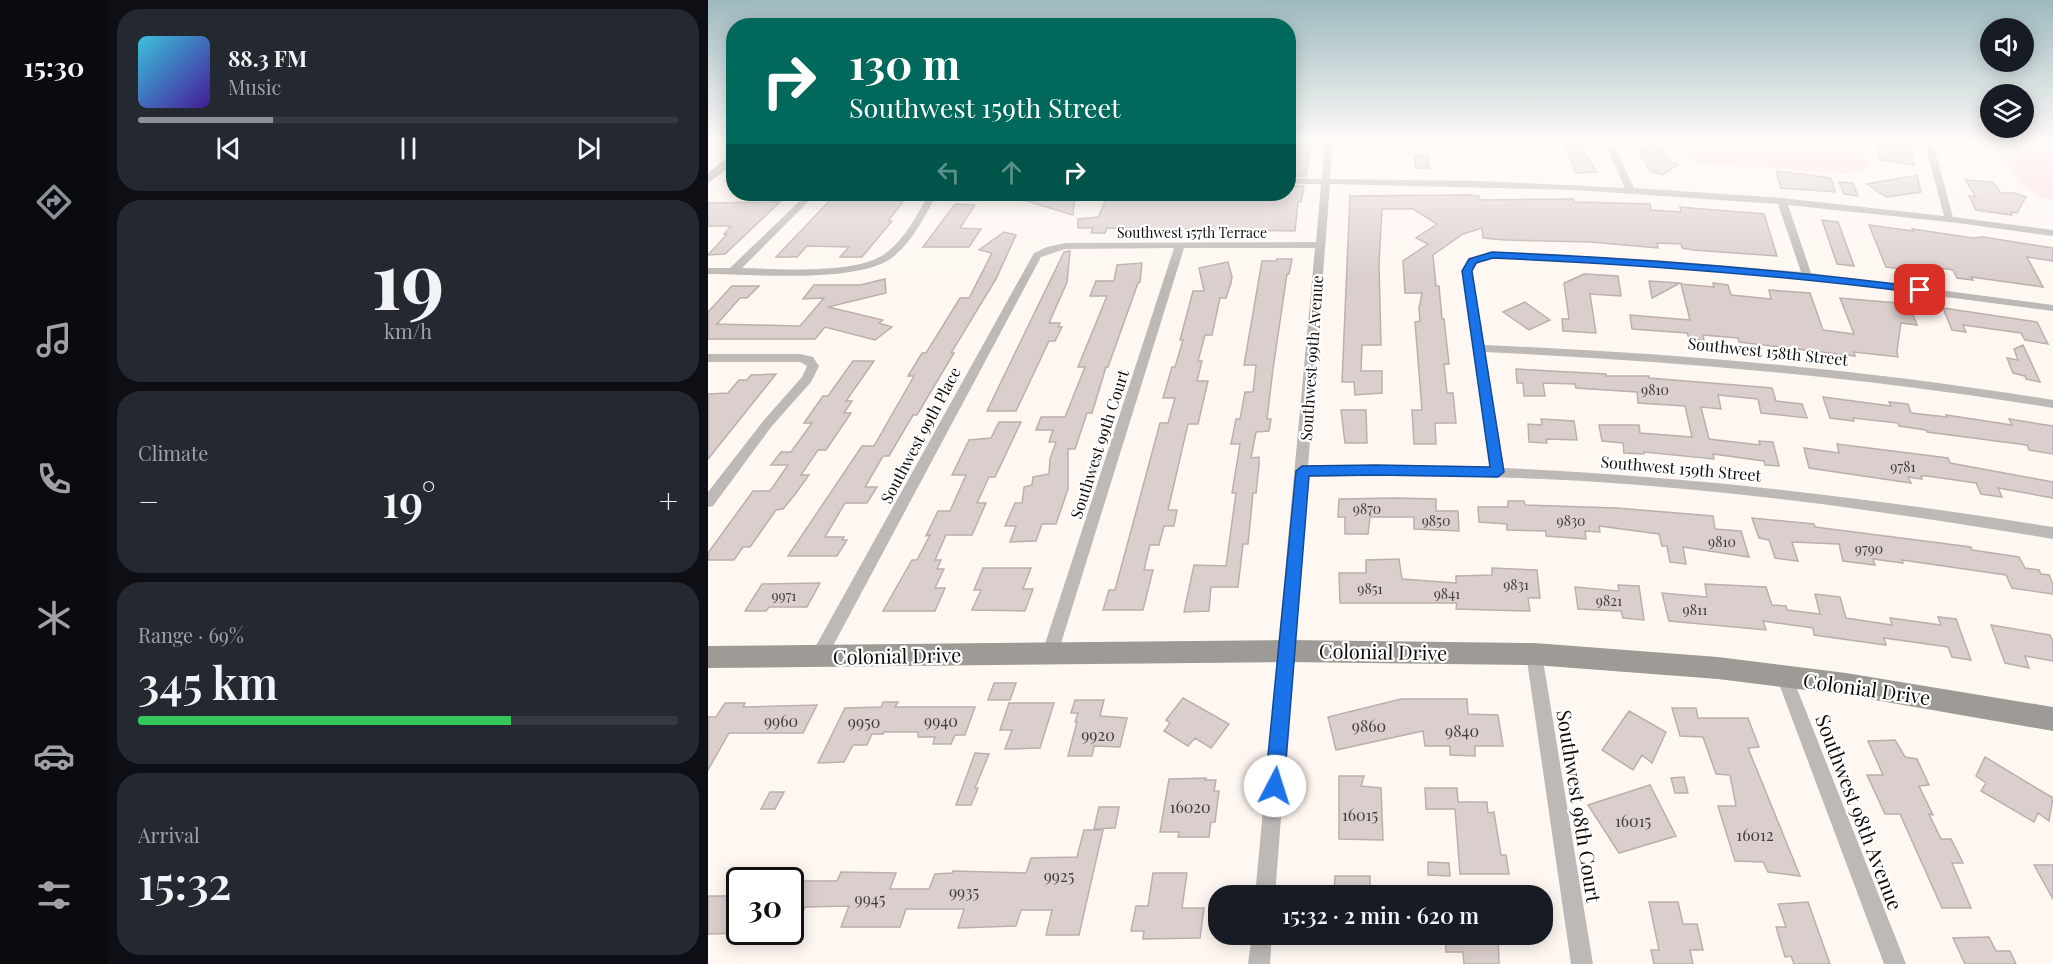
<!DOCTYPE html>
<meta charset="utf-8">
<style>
body{margin:0;font-family:"Playfair Display",serif;background:#242831;color:#f1f3f6;height:100vh;display:flex;flex-direction:column;font-size:22px;white-space:nowrap}
*{box-sizing:border-box;margin:0}
p{font-size:20px;color:#9ea1a6}
.icon{flex:none;width:33px;height:33px;fill:none;stroke:currentColor;stroke-width:2;stroke-linecap:round;stroke-linejoin:round}
.map{position:relative;flex:1;overflow:hidden}
.panel{display:flex;flex-direction:column;gap:9px;padding:9px;background:#0d0f14;width:600px}
.panel>*{flex:none}
.banner{position:absolute;left:18px;top:18px;width:570px;height:183px;border-radius:24px;box-shadow:0 3px 15px #0003;background:#00695c;color:#fff;overflow:hidden}
.controls{position:absolute;left:1272px;top:18px;display:grid;gap:12px}
.controls a{display:grid;place-items:center;width:54px;height:54px;border-radius:50%;background:#171b24;box-shadow:0 3px 15px #0003;font-size:30px}
.speed{position:absolute;left:18px;top:867px;display:flex;gap:12px;font-size:30px;font-weight:700;text-align:center}
.speed>*{display:grid;place-content:center;width:78px;height:78px;border-radius:50%;background:#171b24;box-shadow:0 3px 15px #0003;line-height:1}
.speed .limit{border:3px solid #111;border-radius:9px;background:#fff;color:#111}
.pin{position:absolute;display:grid;place-items:center;width:51px;height:51px;color:#fff;margin:-26px;border-radius:12px;box-shadow:0 3px 9px #0006}
.me{position:absolute;width:66px;margin:-33px;rotate:5deg;stroke-linejoin:round;filter:drop-shadow(0 0 4px #0008)}
.turn{display:flex;align-items:center;gap:21px;height:126px;padding:0 24px;font-size:27px}
.turn .icon{width:78px;height:78px;stroke-width:2.5}
.turn b{display:block;font-size:42px;line-height:51px}
.lanes{display:flex;align-items:center;height:57px;padding:0 24px;background:#0003;justify-content:center;gap:30px;direction:ltr}
.lanes .off{opacity:.35}
.big{font-size:45px;font-weight:600;line-height:1.1}
.panel .widget{flex:1;display:flex;flex-direction:column;justify-content:center;gap:9px;min-width:0;padding:0 21px;border-radius:24px;background:#242831}
.panel .dial{align-items:center;gap:0}
.dial b{font-size:78px;line-height:1}
.song{display:flex;align-items:center;gap:18px}
.cover{width:72px;height:72px;border-radius:9px;background:linear-gradient(135deg,hsl(190 70% 55%),hsl(260 70% 35%))}
.played{height:6px;border-radius:3px;background:linear-gradient(90deg,#8c9099 25%,#363941 25%)}
.keys{display:flex;justify-content:space-around;direction:ltr}
.heat{display:flex;justify-content:space-between;align-items:center;font-size:33px;direction:ltr}
.charge{height:9px;border-radius:4px;background:linear-gradient(90deg,#34c759 69%,#363941 0)}
.trip{position:absolute;left:500px;top:885px;width:345px;height:60px;border-radius:24px;background:#171b24;box-shadow:0 3px 15px #0003;font-weight:600;line-height:60px;text-align:center}
main{display:flex;flex:1;min-height:0}
.tab-bar{display:flex;flex-direction:column;width:108px;justify-content:space-around;align-items:center;background:#090b0e;color:#9ea1a6}
.tab-bar .icon{width:42px;height:42px}
.tab-bar .selected{color:#8c9099}
.tab-bar b{font-size:27px;color:#f1f3f6}
.map>svg:first-child{display:block}
.green{fill:#fadddf}
.building{fill:#dacfcd;stroke:#bab0ad;stroke-width:1.5}
.lines{fill:none;stroke-linecap:round;stroke-linejoin:round}
.street{fill:#bcb9b6;fill-rule:evenodd}
.secondary{fill:#9e9a95;fill-rule:evenodd}
.route{fill:#1a73e8;stroke:#114b97;stroke-width:1.5}
.labels{text-anchor:middle;dominant-baseline:central;stroke-width:4.5;stroke-linejoin:round;paint-order:stroke}
.far-street-label{font-size:14px;fill:#0f0c0a;stroke:#fff}
.number-label{font-size:14px;fill:#423d3b}
.street-label{font-size:16px;fill:#0f0c0a;stroke:#fff}
.near-number-label{font-size:16px;fill:#423d3b}
.near-street-label{font-size:20px;fill:#0f0c0a;stroke:#fff}
</style>
<main>
<nav class="tab-bar">
<b>15:30</b>
<svg class="icon selected" aria-label="directions" viewBox="0 0 24 24"><path d="M12 3l9 9-9 9-9-9zM9 14v-3h6M13 9l2 2-2 2"/></svg>
<svg class="icon" aria-label="music" viewBox="0 0 24 24"><path d="M9 18V5l10-2v13"/><circle cx="6" cy="18" r="3"/><circle cx="16" cy="16" r="3"/></svg>
<svg class="icon" aria-label="phone" viewBox="0 0 24 24"><path d="M5 4h4l2 5-3 2q2 4 5 5l2-3 5 2v4C11 20 4 13 5 4z"/></svg>
<svg class="icon" aria-label="climate" viewBox="0 0 24 24"><path d="M12 3v18M4 7l16 10M4 17L20 7"/></svg>
<svg class="icon" aria-label="car" viewBox="0 0 24 24"><path d="M5 17H2v-5l4-1 3-4h7l3 4 3 1v5h-3M9 17h6M6 11h13"/><circle cx="7" cy="17" r="2"/><circle cx="17" cy="17" r="2"/></svg>
<svg class="icon" aria-label="filters" viewBox="0 0 24 24"><path d="M4 7h16M4 17h16"/><circle cx="9" cy="7" r="2"/><circle cx="15" cy="17" r="2"/></svg>
</nav>
<section class="panel">
<div class="widget">
<div class="song"><i class="cover"></i><div><b>88.3 FM</b><p>Music</p></div></div>
<div class="played"></div>
<div class="keys"><svg class="icon" aria-label="previous" viewBox="0 0 24 24"><path d="M18 5L8 12l10 7zM5 5v14"/></svg><svg class="icon" aria-label="pause" viewBox="0 0 24 24"><path d="M8 5v14M16 5v14"/></svg><svg class="icon" aria-label="next" viewBox="0 0 24 24"><path d="M6 5l10 7-10 7zM19 5v14"/></svg></div>
</div>
<div class="widget dial"><b>19</b><p>km/h</p></div>
<div class="widget"><p>Climate</p>
<div class="heat"><a>−</a><b class="big">19°</b><a>+</a></div>
</div>
<div class="widget"><p>Range · 69%</p><b class="big">345 km</b><div class="charge"></div></div>
<div class="widget"><p>Arrival</p><b class="big">15:32</b></div>
</section>
<div class="map">
<svg width="1345" height="964" viewBox="0 0 1345 964">
<rect width="100%" height="100%" fill="#fff7f2"/>
<path class="green" d="M972,143H1156L1160,169L1155,172L1140,174L983,162Z
M1289,143H1345V200C1311,194 1305,169 1289,143Z"/>
<path class="building" d="M589,143H602L598,176H584Z
M856,143H869L889,172L868,173Z
M1169,143L1201,144L1206,165L1172,160Z
M934,147H952L960,161L970,165L954,175L942,171L931,151H936Z
M707,156H720L721,168H707Z
M1068,171L1123,178L1127,192L1073,188Z
M1209,175L1213,192L1178,197L1159,184Z
M1257,180L1285,182L1293,193H1306L1318,197L1309,213L1303,212L1304,215L1268,210L1261,196L1268,197Z
M1131,182L1145,183L1150,196L1136,194Z
M582,186H596L593,202H590L587,231L399,228L397,233H383L385,228H370V219L390,217L401,194H581Z
M128,194H150L147,196L196,195L191,201H195L194,203L180,221H184L154,257H132L141,247L99,246L89,257H68Z
M306,194H367L365,215L306,197Z
M760,195L771,196V200L865,199L866,202L942,204L943,210L973,212L972,207L1056,214L1069,256L985,250L974,248L973,244L949,243L950,248L882,242L797,240L775,238L774,228L755,234L725,255L728,286H731L734,319H736L741,364H736L739,393H745L748,423H727L728,444H706L704,410H714L707,322L712,321L711,308L714,293H697L695,261L720,244L708,238L729,224L705,209H674L671,264L673,345H654L653,371H674V393L647,395L646,382H634L642,196Z
M72,202L17,254L0,255L19,234H16L23,226H0V203Z
M247,204L267,205L252,228L273,229L261,247H215Z
M1114,220L1130,222L1146,266L1129,264Z
M1161,225L1205,231L1204,229L1265,238L1275,237L1345,248V261L1319,257L1335,287L1263,277L1265,280L1249,278L1245,270L1213,265L1216,272L1178,267Z
M296,232L308,235L288,279L243,353H246L209,415H205L181,456H175L157,487H169L159,503H137L117,537H136L134,540H139L129,556H80L154,446H166L206,376H200L214,353H218L252,298H261L284,253L271,250Z
M362,251L359,282L341,323H352L350,327H354L347,341H341L308,411H279L356,252Z
M569,259H584L581,274H579L565,369L559,419H563L561,431L548,432L543,458L551,457V465L548,493H545L540,544H535L530,587H503L501,611L476,612L486,565L518,566L528,493H524L532,444H523L528,419H532L537,392H545L548,365H536L554,261H568Z
M520,262L524,277L523,283L518,298H512L504,335H497L490,361H494L489,381H500L490,424H480L460,510H469L466,526H456L451,545H442L436,570H445L435,610H395L401,590H407L452,423H460L467,398H455L464,367H467L475,340H472L485,291H496L491,268Z
M434,263L432,282L430,283L400,367H398L384,413H379L367,449H360V489L348,524H334L328,541L302,542L308,526H297L307,503H314L316,487L324,485L325,477L341,474L342,459L348,442H341L345,430H328L333,417H357L377,367H370L399,296H382L388,281H406L409,265Z
M876,274L910,276L913,296L882,294L888,333L855,331L854,319H861L856,283Z
M177,279L178,293L120,307L175,320L171,323L184,327L167,340L117,327L107,339H0V312L24,286H51L39,298H32L9,324L92,326L116,298L95,299L106,285H152Z
M941,281L972,283L944,298Z
M1005,283L1020,285L1023,295L1063,299L1061,290L1102,293L1115,330L1146,334L1132,298L1201,304L1209,325L1193,323L1189,351L1190,357L1146,352L1147,356L1031,342L1030,338L995,335L996,340L981,338L979,333L924,329L922,315L982,320L973,284L1006,287Z
M817,302L842,320L821,330L795,312Z
M1235,308L1329,322L1340,344L1317,340L1313,333L1255,325L1258,332L1244,330Z
M1315,345L1323,362L1332,382L1318,379L1317,376L1305,373L1299,358L1310,360L1306,349Z
M145,361H166L138,401H144L136,413H143L118,450H110L93,475H101L88,493L75,509L68,510L42,547H35L26,560H0V553L45,491H62L80,465H63L73,452H83L104,423H96L115,396H120Z
M808,369L898,374V376H941V378L1064,388L1068,401L1094,404L1099,418L1053,413L1050,399L1010,395L1013,409L993,407L1001,439L1052,445L1051,441L1065,442L1071,466L1057,465L1056,461L1005,454L1006,459L936,452V454L916,453L915,443L894,441L891,425H931L932,433L984,437L977,406L930,403L929,392L868,388L867,384L835,383L837,396H816L815,383H809Z
M68,374L0,459V394L20,393L31,380H39L43,375Z
M1115,397L1183,406L1181,402L1200,404L1203,413L1239,417L1238,415L1304,425L1301,419L1345,426V454L1321,450L1319,445L1219,432L1218,430L1191,426L1190,423L1145,418L1146,421L1122,418Z
M633,410H658L659,443H637Z
M833,419L866,421L869,440L838,439L839,443L821,442L820,424L834,425Z
M291,422H313L287,477H281L269,503H278L264,535H238L227,560H233L229,569H236L227,588H237L227,611H175L204,560H209L222,535L218,536L230,511H242L258,475H244L261,440L283,438Z
M1129,444L1240,458L1242,463L1345,482V498L1290,488L1294,497L1273,494L1268,483L1219,476H1213L1214,479L1200,477L1203,483L1101,468L1096,448L1131,453Z
M687,498L728,499V511H750L751,531L706,529V517H662L660,534H637V517H630L631,499Z
M800,501H816L817,505L908,508L1005,516L1007,529L1033,531L1041,557L975,547L978,564L962,562L959,546H954L951,534L891,526L892,532L877,531L878,539L838,536V531L799,530V524L771,522L770,507H800Z
M1044,518L1106,524L1107,527L1263,547L1264,550L1311,557L1317,568L1331,570L1333,574L1341,575L1345,584V594L1304,588L1298,575L1194,560L1195,563L1165,559L1167,565L1135,561L1131,544L1084,542L1090,561L1067,558L1061,540L1051,538Z
M691,559L694,579L748,583V576L784,575V568L829,570L832,598H820L822,611L748,609L749,603H632L631,573H658V560Z
M275,568H323L315,589H325L317,611L264,610L273,590H266Z
M112,583L99,607H61L58,611H37L54,584Z
M997,584L1058,587L1064,605L1078,606L1079,610L1112,614L1107,594L1132,597L1138,618L1184,625L1182,618L1233,625L1230,617L1248,619L1263,660L1244,657L1240,647L1176,638L1178,645L1106,635L1105,628L1055,621L1058,630L961,621L954,593L999,597Z
M910,585L931,586L936,620L915,618L913,611L870,609L867,587L911,591Z
M1283,625L1342,635L1345,642V661L1317,656L1321,668L1297,663Z
M286,683H308L302,700H280Z
M475,698L521,724L503,748L487,738L480,746L456,731L462,723L458,720Z
M693,699H759L760,714L790,715L795,746H767V756L742,755V746H717L715,731L628,750L620,717Z
M367,700H396L392,716L419,718L412,747L386,746L384,756H360L369,722H367L370,713H363Z
M175,702H190L187,707H267L257,735H247L243,744H225L227,737H210V732H176L175,734H164L159,745H145L136,762L110,763L137,708L173,707Z
M17,703H37L35,707L109,705L95,733H21L0,770V717H8Z
M301,703H346L332,748L297,749L304,730H292Z
M964,708H988L990,718H1040L1051,747L1040,748L1092,876L1060,872L1055,862L1027,861L1010,806H1028L1022,775L1008,774L995,737L972,736Z
M921,711L958,732L944,763L934,755L925,770L894,750Z
M1187,740L1197,757L1209,759L1221,785L1211,786L1225,815L1221,814L1233,839H1243L1255,863H1244L1263,908H1234L1192,814H1177L1159,775H1175L1160,741Z
M267,753L281,754L267,788H270L263,805H248Z
M1277,757L1345,798L1341,821L1330,813L1326,822L1273,791L1278,783L1268,776Z
M631,776H656L653,786L673,788L675,840L631,839Z
M976,777L980,793H967L963,778Z
M498,778L497,780H508L506,791H511L507,822H503L501,837H470L471,832H452L461,779Z
M942,785L968,836L911,853L880,805Z
M717,788H749L750,802H779L780,813L786,812L793,855H798L801,874H752L747,809H718Z
M62,792H76L67,809H53Z
M391,807H411L407,828L386,829Z
M376,830H395L371,935H338L344,910H313L308,926L250,928L256,909H198L192,927H133L141,906L97,907L82,941V881H129L133,872L188,873L182,889H221L227,874L244,873L245,871L318,873L323,858L369,857Z
M720,862L741,863L742,876L720,875Z
M1326,865H1345V899Z
M445,873H479L474,908H496L492,938L435,939L436,931H423L428,906H440Z
M627,876H662V896H626Z
M0,896H32V933L0,934Z
M941,902H970L975,924H989L995,950H982L985,964H946L943,950H951Z
M1100,902L1122,964H1086L1083,956L1077,957L1068,927H1078L1070,904Z
M737,934H790L791,964H756L755,952H738Z
M1281,937L1288,951H1302L1308,964H1257L1245,938Z"/>
<g class="lines">
<path class="street" d="M617,143H625L622,179L772,181L917,188L897,143H905L926,188L1074,198L1236,216L1217,143H1225L1245,217L1345,230V236L1250,223L1080,205L1103,273L1345,305V311L1099,279L949,266L783,258L771,262L764,271L776,345C967,353 1156,369 1345,400V408C1157,377 968,361 777,352L796,468C981,476 1163,498 1345,527V539C1190,513 1034,491 876,481C784,476 692,475 599,477L567,896H547L607,248H476L350,653L348,658L342,660L336,658L334,653L466,248L357,249L333,257L117,661L111,663L105,661L103,656L105,651L326,253L339,247L357,243L608,242L613,184H580V178L614,179ZM622,184L868,190L1070,204L1093,272L949,260L782,252C769,256 760,258 754,271L783,467H600Z
M99,194H108L34,268C69,269 150,275 178,253C198,238 209,214 221,194H229C217,216 205,241 185,257C151,284 44,274 0,274V268H22Z
M0,354H92L105,357L111,366L103,382L64,426L5,506L0,507V492L56,420L94,377L99,366L92,362H0Z
M826,647L832,649L834,654L885,964H863L818,654L820,649Z
M1076,668L1082,671L1084,676L1198,964H1176L1068,676L1070,671Z
M544,934H564L562,964H540Z"/>
<path class="secondary" d="M22,155H26V164L0,183V173Z
M579,640L826,643L1010,657L1138,673L1345,707V731L1138,695L1010,679L826,665L579,662L0,668V646Z"/>
</g>
<linearGradient id="sky" x2="0" y2="1"><stop stop-color="#9db9be"/><stop offset="0.51" stop-color="#fffbf9"/><stop offset="1" stop-color="#fffbf9" stop-opacity="0"/></linearGradient>
<rect width="1345" height="278" fill="url(#sky)"/>
<path class="route" d="M784,252C928,258 1070,269 1212,287L1218,290L1212,293C1070,275 928,264 785,258L768,263L764,271L796,472L790,477L668,475L601,476L576,786L573,793L567,796L560,793L557,786L588,471L594,466L668,465L782,467L754,271L761,259Z"/>
<g class="labels">
<g class="far-street-label">
<text x="484" y="232">Southwest 157th Terrace</text>
</g>
<g class="number-label">
<text x="947" y="389">9810</text>
<text x="1195" y="466">9781</text>
<text x="659" y="508">9870</text>
<text x="728" y="520">9850</text>
<text x="863" y="520">9830</text>
<text x="1014" y="541">9810</text>
<text x="1161" y="548">9790</text>
<text x="808" y="584">9831</text>
<text x="662" y="588">9851</text>
<text x="739" y="593">9841</text>
<text x="76" y="595">9971</text>
<text x="901" y="600">9821</text>
<text x="987" y="609">9811</text>
</g>
<g class="street-label">
<text transform="translate(1060 351) rotate(6)">Southwest 158th Street</text>
<text transform="translate(603 358) rotate(-86)">Southwest 99th Avenue</text>
<text transform="translate(212 435) rotate(-62)">Southwest 99th Place</text>
<text transform="translate(391 444) rotate(-72)">Southwest 99th Court</text>
<text transform="translate(973 468) rotate(5)">Southwest 159th Street</text>
</g>
<g class="near-number-label">
<text x="73" y="720">9960</text>
<text x="233" y="720">9940</text>
<text x="156" y="721">9950</text>
<text x="661" y="725">9860</text>
<text x="754" y="730">9840</text>
<text x="390" y="734">9920</text>
<text x="482" y="806">16020</text>
<text x="652" y="814">16015</text>
<text x="925" y="820">16015</text>
<text x="1047" y="834">16012</text>
<text x="351" y="875">9925</text>
<text x="256" y="891">9935</text>
<text x="162" y="898">9945</text>
</g>
<g class="near-street-label">
<text transform="translate(675 651) rotate(1)">Colonial Drive</text>
<text transform="translate(189 655) rotate(-1)">Colonial Drive</text>
<text transform="translate(1159 688) rotate(8)">Colonial Drive</text>
<text transform="translate(872 806) rotate(81)">Southwest 98th Court</text>
<text transform="translate(1152 812) rotate(69)">Southwest 98th Avenue</text>
</g>
</g>
</svg>
<div class="controls">
<a><svg class="icon" aria-label="sound" viewBox="0 0 24 24"><path d="M4 9h4l5-4v14l-5-4H4zM17 9q2 3 0 6"/></svg></a>
<a><svg class="icon" aria-label="layers" viewBox="0 0 24 24"><path d="M12 4l9 5-9 5-9-5zM3 14l9 5 9-5"/></svg></a>
</div>
<div class="speed"><div class="limit">30</div></div>
<div class="pin" style="left:1212px;top:290px;background:#d93025"><svg class="icon" aria-label="arrive" viewBox="0 0 24 24"><path d="M6 21V4h12l-3 4 3 4H6"/></svg></div>
<svg class="me" style="left:567px;top:786px" viewBox="-20 -20 40 40"><circle r="19" fill="#fff"/><path d="M0-13L10 11 0 6-10 11z" fill="#1a73e8"/></svg>
<div class="trip">15:32 · 2 min · 620 m</div>
<div class="banner">
<div class="turn"><svg class="icon" aria-label="right" viewBox="0 0 24 24"><path d="M7 20v-9h11M14 6l5 5-5 5"/></svg><div><b>130 m</b>Southwest 159th Street</div></div>
<div class="lanes"><svg class="icon off" aria-label="left" viewBox="0 0 24 24"><path d="M17 20v-9H6M10 6l-5 5 5 5"/></svg><svg class="icon off" aria-label="ahead" viewBox="0 0 24 24"><path d="M12 20V5M6 11l6-6 6 6"/></svg><svg class="icon" aria-label="right" viewBox="0 0 24 24"><path d="M7 20v-9h11M14 6l5 5-5 5"/></svg></div>
</div>
</div>
</main>
